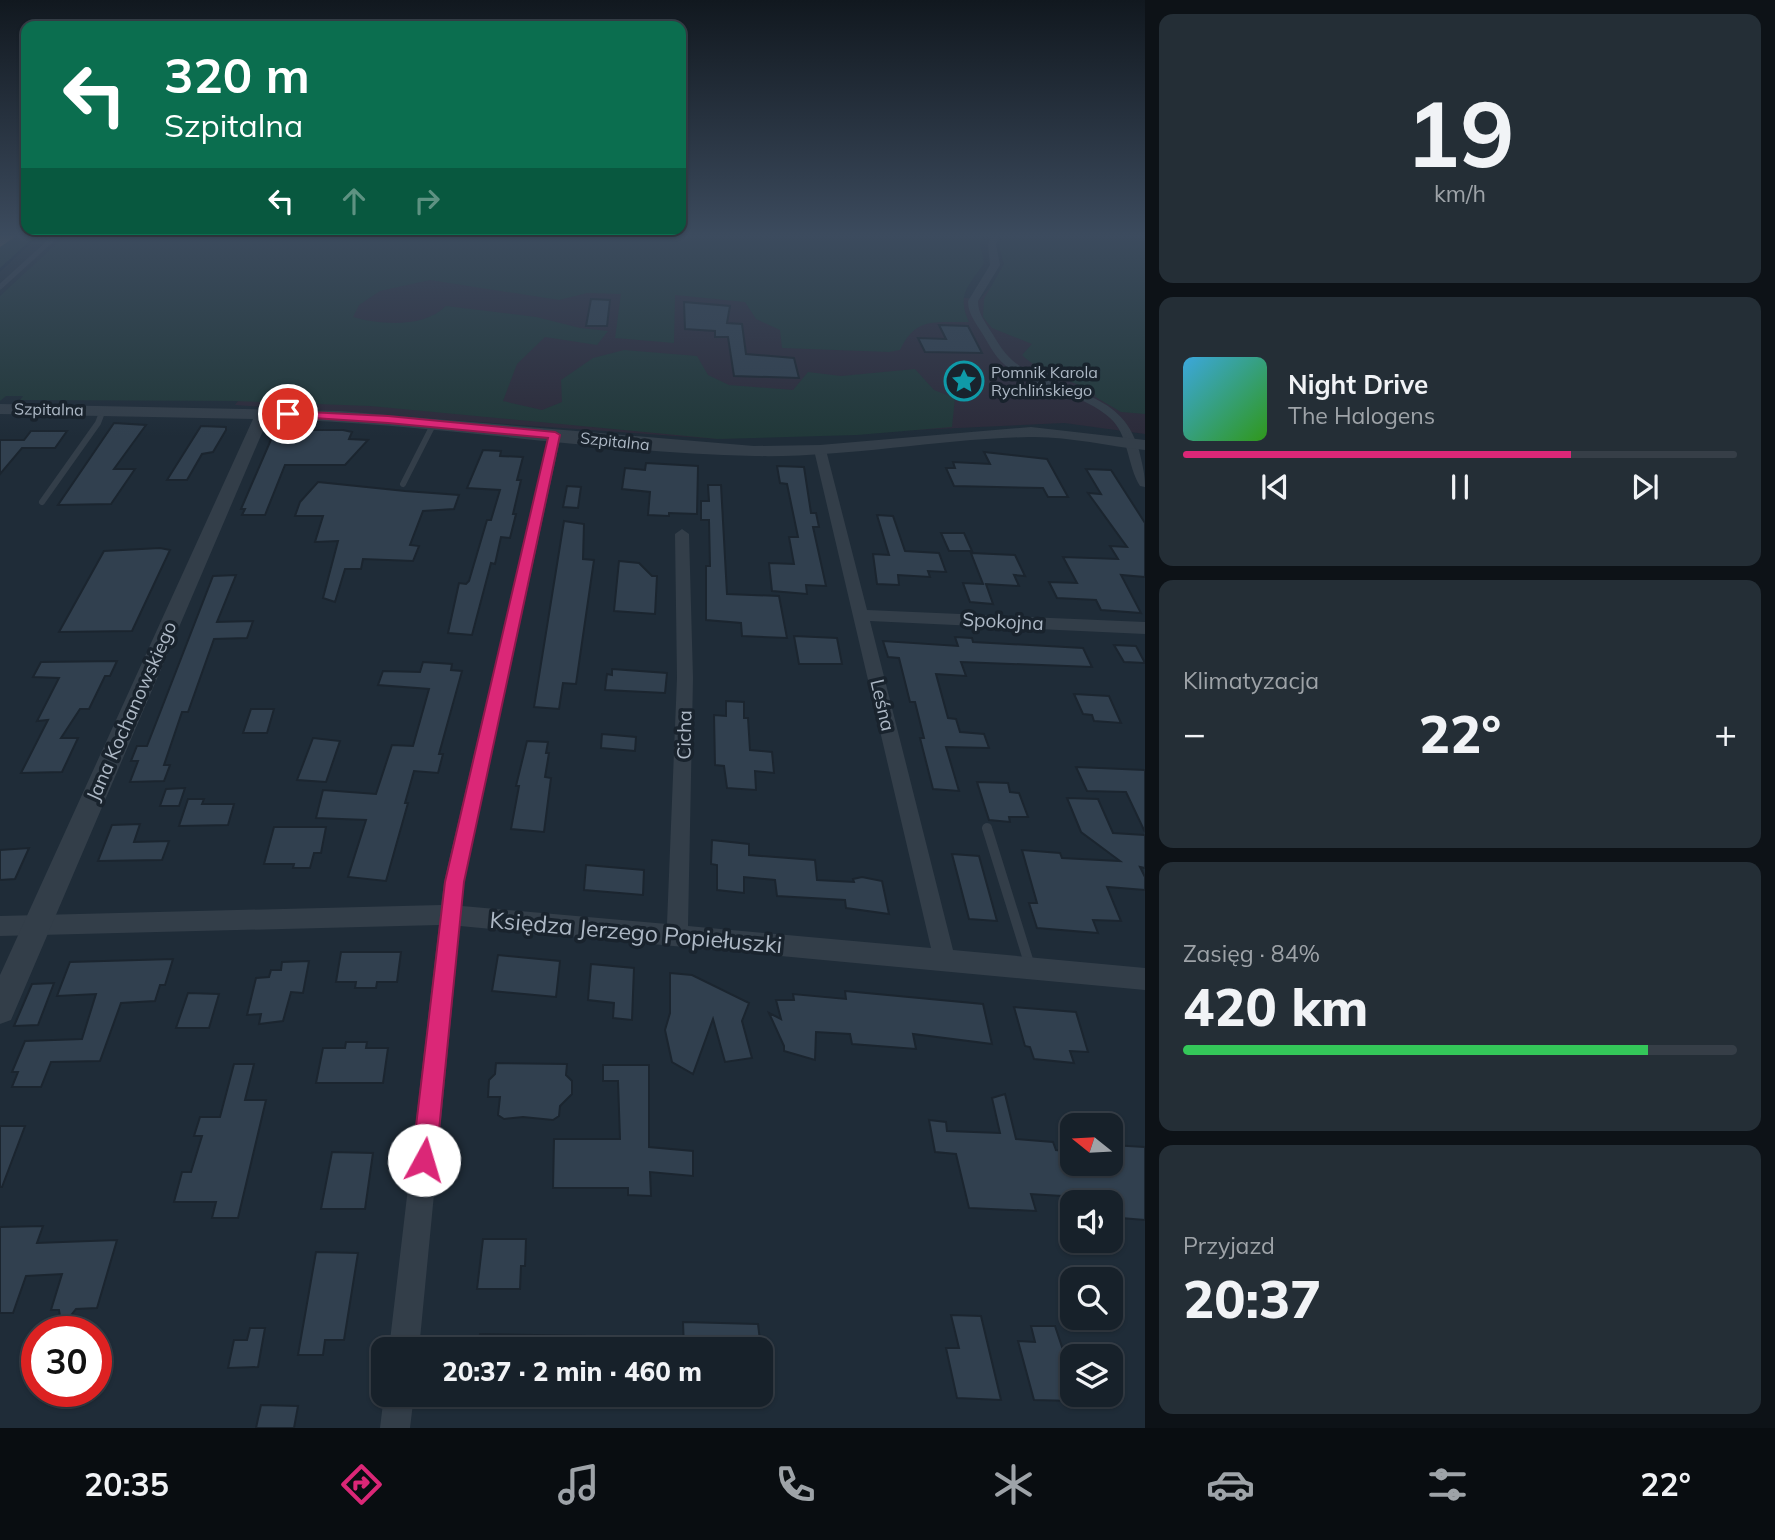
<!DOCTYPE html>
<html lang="pl">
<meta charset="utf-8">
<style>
body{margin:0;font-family:Mulish,sans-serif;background:#242e36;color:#f1f3f6;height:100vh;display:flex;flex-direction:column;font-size:26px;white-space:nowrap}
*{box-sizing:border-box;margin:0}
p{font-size:23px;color:#9ea3a8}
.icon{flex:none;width:38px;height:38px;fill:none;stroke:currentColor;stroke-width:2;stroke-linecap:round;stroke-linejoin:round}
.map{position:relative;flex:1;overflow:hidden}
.side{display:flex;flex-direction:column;gap:14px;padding:14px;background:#0d1217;width:630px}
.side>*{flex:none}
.banner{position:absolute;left:21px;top:21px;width:665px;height:214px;border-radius:14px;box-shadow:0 2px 5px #0004,0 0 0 2px #363e47;background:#0b6e4f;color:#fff;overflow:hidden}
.needle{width:46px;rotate:288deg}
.buttons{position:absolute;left:1060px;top:1113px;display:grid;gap:14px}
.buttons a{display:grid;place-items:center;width:63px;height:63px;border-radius:14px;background:#17212a;box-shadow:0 2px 5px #0004,0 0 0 2px #363e47;font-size:35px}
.speed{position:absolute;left:21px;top:1316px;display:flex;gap:14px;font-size:35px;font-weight:700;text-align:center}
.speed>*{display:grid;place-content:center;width:91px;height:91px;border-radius:50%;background:#17212a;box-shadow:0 2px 5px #0004,0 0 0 2px #363e47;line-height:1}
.speed .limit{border:10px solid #d22;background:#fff;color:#111}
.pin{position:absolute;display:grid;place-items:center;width:60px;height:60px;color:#fff;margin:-30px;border:4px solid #fff;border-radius:50%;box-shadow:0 2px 7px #0007}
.me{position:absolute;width:77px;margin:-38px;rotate:6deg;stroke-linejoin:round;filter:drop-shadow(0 0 5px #0008)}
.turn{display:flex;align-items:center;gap:24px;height:147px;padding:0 28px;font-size:32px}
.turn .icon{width:91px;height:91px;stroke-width:2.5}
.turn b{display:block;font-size:49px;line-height:60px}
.lanes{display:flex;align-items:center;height:66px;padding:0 28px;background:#0003;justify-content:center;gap:35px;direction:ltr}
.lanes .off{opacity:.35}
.big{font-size:52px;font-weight:800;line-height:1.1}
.side .widget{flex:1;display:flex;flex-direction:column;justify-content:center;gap:10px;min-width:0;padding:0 24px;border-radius:14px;background:#242e36}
.side .dial{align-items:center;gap:0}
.dial b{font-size:91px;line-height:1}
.song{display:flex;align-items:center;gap:21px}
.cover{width:84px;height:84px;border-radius:10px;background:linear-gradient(135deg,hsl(200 70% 55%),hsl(110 70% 35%))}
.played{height:7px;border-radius:4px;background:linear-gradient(90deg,#db2777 70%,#363e47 70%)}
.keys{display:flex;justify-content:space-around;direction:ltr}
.heat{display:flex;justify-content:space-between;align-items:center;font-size:38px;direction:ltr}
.charge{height:10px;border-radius:5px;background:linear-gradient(90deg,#34c759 84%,#363e47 0)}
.trip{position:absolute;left:371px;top:1337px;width:402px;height:70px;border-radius:14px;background:#17212a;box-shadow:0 2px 5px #0004,0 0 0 2px #363e47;font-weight:800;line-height:70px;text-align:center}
.menu{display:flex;height:112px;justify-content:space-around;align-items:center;background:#090d11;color:#9ea3a8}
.menu .icon{width:49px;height:49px}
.menu .on{color:#db2777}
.menu b{font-size:32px;color:#f1f3f6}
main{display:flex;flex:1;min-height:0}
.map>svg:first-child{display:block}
.medical{fill:#2c2b3a}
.green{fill:#213839}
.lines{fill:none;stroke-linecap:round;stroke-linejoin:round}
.stream{stroke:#132436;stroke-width:2.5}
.building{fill:#31404f;stroke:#1b252f;stroke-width:2}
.service-far2{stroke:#333e49;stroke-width:5}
.service-far1{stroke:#333e49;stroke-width:6}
.service{stroke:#333e49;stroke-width:10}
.minor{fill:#333e49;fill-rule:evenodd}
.tertiary{fill:#333e49;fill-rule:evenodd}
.motorway{fill:#6f6050;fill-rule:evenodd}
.route{fill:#db2777;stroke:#8e194d;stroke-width:2}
.labels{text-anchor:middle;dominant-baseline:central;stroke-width:7;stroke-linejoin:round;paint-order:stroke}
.far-poi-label{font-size:16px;fill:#adb8c5;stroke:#19232d;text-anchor:start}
.far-street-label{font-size:16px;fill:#adb8c5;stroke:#19232d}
.street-label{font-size:19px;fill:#adb8c5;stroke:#19232d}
.near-street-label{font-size:23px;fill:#adb8c5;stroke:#19232d}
</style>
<main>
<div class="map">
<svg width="1145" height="1428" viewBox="0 0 1145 1428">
<rect width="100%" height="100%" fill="#1f2c38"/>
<path class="medical" d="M1145,236V434L1064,423L718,439L235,405L347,249L980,299L1009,265Z"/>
<path class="green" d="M0,236H37L0,268Z
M65,236H984L980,243L984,263C969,286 956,294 969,322C936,323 916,316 900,350L889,352L782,348L780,330L756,319L745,302L675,295L674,343L615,338L621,294L587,293L559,300L430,280L380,291L359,305L353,317C381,325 424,328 446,306L536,317L580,328L608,331L597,345L545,337L517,364L503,401L542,410L562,402L561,380L593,358L624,350L697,356L708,375L729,385L793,390L808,372L841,376L915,369L934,390L955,398L952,427L857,435L718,439L370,406L234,401L20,400L23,396H6L0,401V296Z
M1003,236H1145V414L1121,412L1092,395L1097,396C1074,378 1045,377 1022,355L1032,344L992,328L983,317L984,299L1004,264L999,246Z"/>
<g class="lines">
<path class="stream" d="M0,270L37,236"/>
</g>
<path class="building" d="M591,299L610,300L607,326H586Z
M684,302L730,306L727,323L742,324L746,354L794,358L799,378L734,376L728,337H715V331L685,329Z
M939,325L968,326L982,353L925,352L918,338L946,339Z
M114,423L146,425L114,469H135L111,504L58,505Z
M201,426L226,427V430L213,452L202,454L187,480H167Z
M278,430H343L352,432L349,439L368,440L345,465H285L265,515H242L245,509H241L273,435H276Z
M31,431H67L55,448H22L0,474V440H24Z
M483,450L501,451L500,456L523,457L517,480H521L513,514H516L510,538L501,537L495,564L491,563L472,635L448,633L459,583L466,584L469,581L487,520H491L500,490L467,488Z
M984,452L1047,459L1068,497H1048L1043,488L954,486L946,468H955L953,462L990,464Z
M646,463L698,466L697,514L669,513V516L648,515L650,492L622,489L625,468L645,470Z
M777,466L804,467L811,513H816L819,527H813L826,586L806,585L807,594L772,591L769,563L794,564L789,537H798L787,484L780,483Z
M1086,469L1111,470L1145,523V577L1121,575L1141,613L1101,610L1096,600L1057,598L1049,582L1077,583L1063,557L1118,559L1110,546L1127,547L1088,493L1101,494Z
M318,482L405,491L459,495L454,509L423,511L410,545L419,546L413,561L363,559L361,569H345L335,602L323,598L338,541L315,542L323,516H295L300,502Z
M708,485H721L727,594L779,596L787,638L742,636L741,623L706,620V566H710L709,520H701V501H709Z
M567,486L581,487L578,508L563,507Z
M877,515L893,516L905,551L939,553L946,572L928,571L930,577L898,575L899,585L877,584L873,554L889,555Z
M564,521L584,524L583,559L594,560L576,684L563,683L559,709L534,707Z
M941,533H964L972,551H949Z
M160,548L170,550L132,631L59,632L104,551Z
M971,553L1015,555L1025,576L1014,575L1019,586L986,584L993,604L970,602L963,583L983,584Z
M619,561L639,563L652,576H657L655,614L614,611Z
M236,575L217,622L253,621L247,638L214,639L188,712H182L164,765H170L164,781L130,782L138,761H131L137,746H147L213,576Z
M794,636L837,638L842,664H799Z
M955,637L972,638L973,642L1083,648L1092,667L961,662L966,676L936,674L948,718L956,719L960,732L984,734L989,748L946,747L959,791L933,789L920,738H924L915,702H910L899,658L888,657L883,641L958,646Z
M1114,645L1136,646L1145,663L1124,662Z
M117,661L110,676H105L89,709H80L61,738H78L62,772L21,773L48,720L37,721L59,678L33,677L41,662Z
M423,662L452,664L451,670L462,671L439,754H443L438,773L414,771L405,803H408L386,881L348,877L366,820L316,818L323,790L376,794L392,745L413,746L429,689L378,685L383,671L420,672Z
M612,669L667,673L665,693L605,690L607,674L612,675Z
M1074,694L1109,696L1121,723L1094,721L1092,715L1083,714Z
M726,701L744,702V718H748L750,750L772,752L774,773L755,771L756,790L727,788L724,766L715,765L714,715L726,716Z
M251,709H274L267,733H243Z
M602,734L636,737L635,751L601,748Z
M313,738L340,741L326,782L297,780Z
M527,741L548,742L546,753H549L545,777L551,778L544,832L511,829L519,786H516Z
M1076,767L1145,770V832L1126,792L1087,791Z
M977,782L1008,783L1010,792L1019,793L1028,817H1009L1010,822L989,820Z
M185,788L179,806H160L166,789Z
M1067,798L1098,799L1113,833L1145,835V868L1140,867L1145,877V890L1107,887L1121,921L1093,920L1098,933L1037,928L1029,903H1037L1022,850L1060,853L1062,858L1120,861L1081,832Z
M188,799H204L202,804H234L228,825L179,826Z
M140,824L134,842L169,841L162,860L98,861L112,825Z
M274,827H326L321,853H314L310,868H293L294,864H264Z
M712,840L749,844V855L815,860L817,880L854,882L853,879L862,877L882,881L889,914L846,908L845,900L777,896L775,880L744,877V893L717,890V865L711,864Z
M29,848L15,879L0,880V850Z
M952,854L979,856L997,921L969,919Z
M586,865L644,870L643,895L584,890Z
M341,952H401L397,982H377L376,988H355L356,982H336Z
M498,955L560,961L556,997L492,991Z
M173,959L165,985H160L155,1001L121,1003L100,1061L51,1062L41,1087H12L18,1072H12L25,1041L82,1039L96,994L57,996L70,962Z
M309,961L303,993L291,992L283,1021L259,1024L261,1014L247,1015L256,978L269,977L271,970H281L282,962Z
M591,964L634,968L632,1020L613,1018L614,1003L588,1000Z
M670,973L692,975L749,1003L742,1021L752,1058L725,1062L713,1019L693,1074L672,1062L665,1030L670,1013Z
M54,983L38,1025L14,1026L32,984Z
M845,991L983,1004L992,1044L913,1034L916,1049L852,1044L850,1034L816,1032L815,1060L784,1051V1046L769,1013L781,1019L776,1000H794L793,994L846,999Z
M188,993L219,994L209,1028H176Z
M1014,1007L1076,1012L1088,1052L1070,1051L1074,1063L1034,1059L1030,1047L1025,1046Z
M346,1042H367L366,1048H388L383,1083H316L323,1048H345Z
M496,1063L567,1064L566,1075L572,1081V1094L560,1106L559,1116L553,1120L523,1117L504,1119L498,1115L500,1097H488L489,1080L495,1074Z
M234,1064H254L245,1100H266L238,1218H212L216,1202H174L182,1172H191L202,1136H194L200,1117H220Z
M603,1065H649V1147L693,1151V1176L650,1172L651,1196L628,1195V1188H553L554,1139H620L618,1081H603Z
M1005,1094L1016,1139L1053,1142L1056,1150L1073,1152V1164H1111V1145L1145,1147V1220L1121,1218L1115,1201L1082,1198L1083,1202H1064L1062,1196L1031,1194L1036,1211L969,1208L956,1154L935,1152L929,1120L946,1122L947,1131L1000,1133L992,1098Z
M0,1126H25L2,1187H0Z
M332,1152L373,1153L365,1209H321Z
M43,1226L37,1243L117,1240L97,1308L76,1309L62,1327L59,1310H51L62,1274L26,1276L13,1313H0V1227Z
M483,1239H526L525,1266H521L520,1289H477Z
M316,1252L358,1253L344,1340H325L323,1355H298Z
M951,1315L981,1316L1001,1400L957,1398L946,1348H959Z
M683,1322L758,1324L761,1349H684Z
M1031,1326H1055L1073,1380V1401L1034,1400L1018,1341L1035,1342Z
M250,1328H265L258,1367L228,1368L234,1340H247Z
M480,1334L586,1336V1349H479Z
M261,1405L298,1406L294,1428H256Z"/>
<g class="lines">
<path class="service-far2" d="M0,287L56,236"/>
<path class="service-far1" d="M403,484L434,423
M42,502L98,423L103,410"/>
<path class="service" d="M987,828L1030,966"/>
<path class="minor" d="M991,236H999L996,244L1000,265L978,301C978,313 984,320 990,330C997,341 1003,352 1012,360C1056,397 1120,384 1139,450C1142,463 1145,473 1145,487L1140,486C1127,465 1129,435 1110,418C1080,391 1035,391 1005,365C994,356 988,342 980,330C974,320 968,313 968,301L990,265L988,244Z
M555,431L561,435L464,882L462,906L667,924L677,678L675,534L682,529L689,534L693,678L688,926L931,948L814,450L820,446L826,450L867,610L1145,622V634L870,621L953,950L1145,968V990L460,926L419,1349H389L439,925L0,936V916L441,905L444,882L549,435Z
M384,1395H414L410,1428H380Z"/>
<path class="tertiary" d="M0,404L340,411L754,446L820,445L1031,427L1145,440V450C1107,446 1067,436 1029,437C937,439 846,458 754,456C592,452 431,423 268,419L11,1020L0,1024V975L253,419L0,414Z"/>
<path class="motorway" d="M0,236H16L0,247Z"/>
</g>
<linearGradient id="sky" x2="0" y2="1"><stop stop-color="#11181f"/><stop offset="0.54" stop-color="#3c4b5e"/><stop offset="1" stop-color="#3c4b5e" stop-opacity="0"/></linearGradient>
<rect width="1145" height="436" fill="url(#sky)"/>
<path class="route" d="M288,411L388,416L555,432L560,435L464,882L436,1160L432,1168L424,1171L416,1168L412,1160L445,882L548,438L388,423L284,416L282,414Z"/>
<defs>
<symbol id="sight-ring" viewBox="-11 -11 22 22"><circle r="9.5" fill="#19232d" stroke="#0f9aa8" stroke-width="1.5"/><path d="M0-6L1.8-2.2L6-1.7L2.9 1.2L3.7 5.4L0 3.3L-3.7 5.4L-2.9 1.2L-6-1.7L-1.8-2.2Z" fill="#0f9aa8"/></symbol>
</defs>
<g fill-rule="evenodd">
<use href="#sight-ring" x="942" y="359" width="44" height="44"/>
</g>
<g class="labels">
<g class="far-poi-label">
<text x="991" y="372">Pomnik Karola<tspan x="991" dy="18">Rychlińskiego</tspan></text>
</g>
<g class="far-street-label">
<text transform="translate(49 409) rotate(1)">Szpitalna</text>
<text transform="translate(615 441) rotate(6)">Szpitalna</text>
</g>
<g class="street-label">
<text transform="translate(1003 621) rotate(3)">Spokojna</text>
<text transform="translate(883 705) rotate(77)">Leśna</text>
<text transform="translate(131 711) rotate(-66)">Jana Kochanowskiego</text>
<text transform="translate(684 735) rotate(-89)">Cicha</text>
</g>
<g class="near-street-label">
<text transform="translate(636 932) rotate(5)">Księdza Jerzego Popiełuszki</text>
</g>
</g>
</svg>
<div class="buttons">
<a><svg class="needle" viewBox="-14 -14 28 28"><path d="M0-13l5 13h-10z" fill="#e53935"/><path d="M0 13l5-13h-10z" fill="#9ea3a8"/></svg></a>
<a><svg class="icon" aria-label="sound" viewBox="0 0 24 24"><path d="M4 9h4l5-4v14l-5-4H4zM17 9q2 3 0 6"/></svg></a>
<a><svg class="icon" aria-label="search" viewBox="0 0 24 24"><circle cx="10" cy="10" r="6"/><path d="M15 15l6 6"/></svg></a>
<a><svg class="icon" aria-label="layers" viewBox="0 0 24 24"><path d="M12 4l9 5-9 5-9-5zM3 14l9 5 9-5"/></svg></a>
</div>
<div class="speed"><div class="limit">30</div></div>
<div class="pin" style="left:288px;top:414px;background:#d93025"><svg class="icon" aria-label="arrive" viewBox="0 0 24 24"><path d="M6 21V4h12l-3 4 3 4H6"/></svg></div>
<svg class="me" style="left:424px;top:1160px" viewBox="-20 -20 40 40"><circle r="19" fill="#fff"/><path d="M0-13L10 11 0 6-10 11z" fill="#db2777"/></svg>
<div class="trip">20:37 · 2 min · 460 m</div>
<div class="banner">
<div class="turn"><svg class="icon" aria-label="left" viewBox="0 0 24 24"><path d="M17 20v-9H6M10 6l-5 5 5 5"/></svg><div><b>320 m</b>Szpitalna</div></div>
<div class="lanes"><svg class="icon" aria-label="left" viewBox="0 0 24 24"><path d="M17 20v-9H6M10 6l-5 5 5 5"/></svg><svg class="icon off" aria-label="ahead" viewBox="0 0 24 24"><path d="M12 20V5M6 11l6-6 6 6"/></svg><svg class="icon off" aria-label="right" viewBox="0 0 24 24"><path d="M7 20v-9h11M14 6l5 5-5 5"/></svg></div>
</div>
</div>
<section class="side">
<div class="widget dial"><b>19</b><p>km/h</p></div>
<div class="widget">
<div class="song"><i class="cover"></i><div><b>Night Drive</b><p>The Halogens</p></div></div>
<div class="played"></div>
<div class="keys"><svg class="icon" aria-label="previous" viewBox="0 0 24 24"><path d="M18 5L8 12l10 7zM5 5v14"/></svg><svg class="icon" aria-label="pause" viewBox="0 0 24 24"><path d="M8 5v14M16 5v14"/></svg><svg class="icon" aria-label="next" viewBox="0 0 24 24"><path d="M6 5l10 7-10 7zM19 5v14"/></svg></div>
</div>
<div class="widget"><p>Klimatyzacja</p>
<div class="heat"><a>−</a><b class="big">22°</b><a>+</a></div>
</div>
<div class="widget"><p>Zasięg · 84%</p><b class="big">420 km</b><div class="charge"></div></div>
<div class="widget"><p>Przyjazd</p><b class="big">20:37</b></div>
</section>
</main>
<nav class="menu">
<b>20:35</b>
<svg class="icon on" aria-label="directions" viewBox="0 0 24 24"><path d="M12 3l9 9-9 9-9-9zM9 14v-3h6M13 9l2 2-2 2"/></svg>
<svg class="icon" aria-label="music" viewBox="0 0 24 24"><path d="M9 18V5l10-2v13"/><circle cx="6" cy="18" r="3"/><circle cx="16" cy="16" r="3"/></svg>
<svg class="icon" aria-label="phone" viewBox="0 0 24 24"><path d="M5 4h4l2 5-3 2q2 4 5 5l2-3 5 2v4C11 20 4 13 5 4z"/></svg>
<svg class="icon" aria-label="climate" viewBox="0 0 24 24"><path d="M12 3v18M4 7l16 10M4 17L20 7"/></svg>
<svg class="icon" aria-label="car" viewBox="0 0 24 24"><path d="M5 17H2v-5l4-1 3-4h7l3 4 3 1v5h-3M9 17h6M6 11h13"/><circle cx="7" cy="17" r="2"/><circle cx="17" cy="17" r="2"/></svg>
<svg class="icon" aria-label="filters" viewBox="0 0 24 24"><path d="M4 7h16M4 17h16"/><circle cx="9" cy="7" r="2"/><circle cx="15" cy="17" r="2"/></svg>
<b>22°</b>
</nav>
